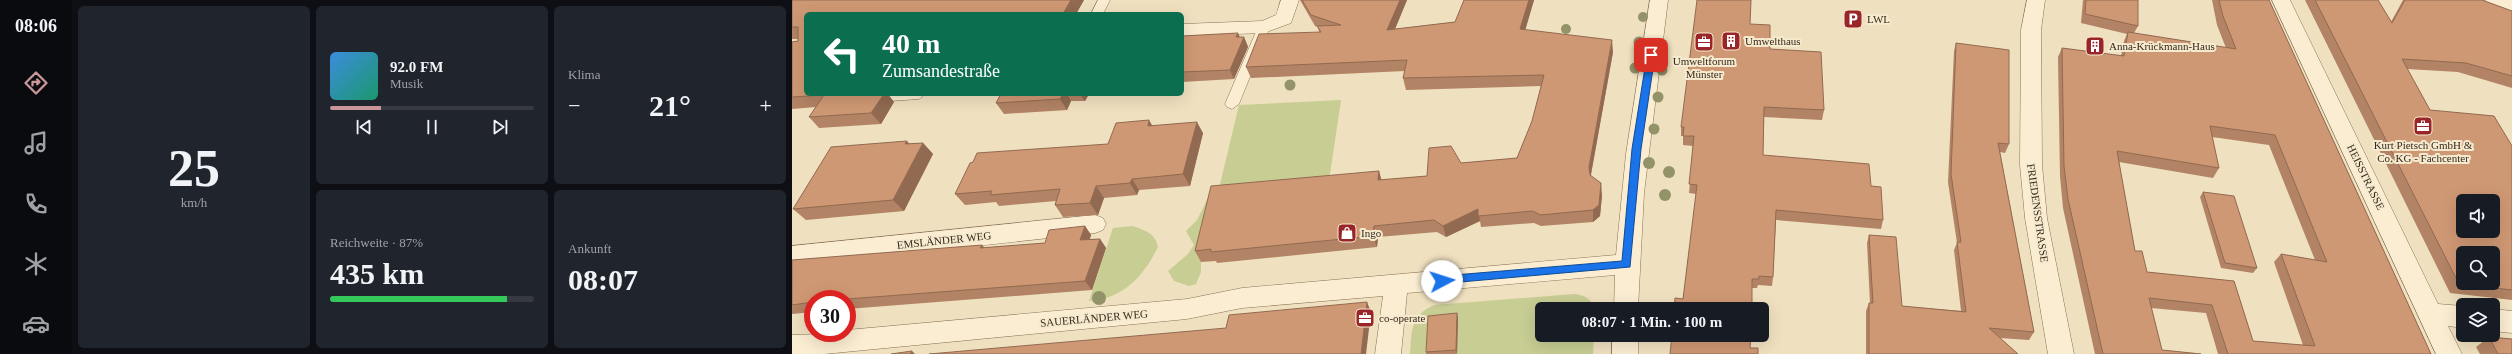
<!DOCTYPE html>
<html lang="de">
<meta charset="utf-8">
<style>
body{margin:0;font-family:"Times New Roman",serif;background:#20242c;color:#f1f3f6;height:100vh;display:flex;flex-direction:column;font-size:15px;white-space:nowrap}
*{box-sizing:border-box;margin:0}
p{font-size:13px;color:#9ea1a6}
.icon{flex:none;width:22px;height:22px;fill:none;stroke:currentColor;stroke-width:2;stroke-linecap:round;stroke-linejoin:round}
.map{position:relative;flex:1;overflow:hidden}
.drawer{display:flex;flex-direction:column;gap:6px;padding:6px;background:#0d0f14;width:720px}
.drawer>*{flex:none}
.hud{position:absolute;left:12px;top:12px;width:380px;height:84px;border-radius:6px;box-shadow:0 4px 16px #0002;background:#0b6e4f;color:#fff;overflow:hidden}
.fabs{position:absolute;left:1664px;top:194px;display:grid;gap:8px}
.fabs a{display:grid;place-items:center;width:44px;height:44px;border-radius:6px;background:#171b24;box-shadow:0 4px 16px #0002;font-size:20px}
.speed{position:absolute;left:12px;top:290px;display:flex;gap:8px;font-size:20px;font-weight:700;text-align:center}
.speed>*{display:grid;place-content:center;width:52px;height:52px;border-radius:50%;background:#171b24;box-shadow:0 4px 16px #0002;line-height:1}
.speed .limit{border:6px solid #d22;background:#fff;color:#111}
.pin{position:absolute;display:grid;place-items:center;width:34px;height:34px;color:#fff;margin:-17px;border-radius:8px;box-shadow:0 2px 6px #0006}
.me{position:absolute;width:44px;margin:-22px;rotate:85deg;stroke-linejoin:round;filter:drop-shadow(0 0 3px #0008)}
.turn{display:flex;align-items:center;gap:14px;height:84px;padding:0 12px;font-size:18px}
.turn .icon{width:52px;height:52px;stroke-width:2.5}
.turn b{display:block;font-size:28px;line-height:34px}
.big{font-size:30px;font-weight:600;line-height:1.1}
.drawer .card{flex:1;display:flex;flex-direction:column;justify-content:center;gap:6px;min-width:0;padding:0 14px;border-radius:6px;background:#20242c}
.drawer .dial{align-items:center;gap:0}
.dial b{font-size:52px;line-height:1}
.song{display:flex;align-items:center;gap:12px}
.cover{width:48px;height:48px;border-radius:6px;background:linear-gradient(135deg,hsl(210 70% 55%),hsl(160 70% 35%))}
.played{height:4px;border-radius:2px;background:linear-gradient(90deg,#c99699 25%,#363941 25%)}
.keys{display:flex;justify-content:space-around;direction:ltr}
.heat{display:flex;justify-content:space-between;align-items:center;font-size:22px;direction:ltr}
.charge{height:6px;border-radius:3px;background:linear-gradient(90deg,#34c759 87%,#363941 0)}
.drawer .tiles{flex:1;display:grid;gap:6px;grid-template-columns:repeat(3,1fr)}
.card:first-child{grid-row:span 2}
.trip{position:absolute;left:743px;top:302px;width:234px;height:40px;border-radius:6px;background:#171b24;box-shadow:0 4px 16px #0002;font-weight:600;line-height:40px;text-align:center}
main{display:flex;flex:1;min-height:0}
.tab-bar{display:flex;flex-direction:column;width:72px;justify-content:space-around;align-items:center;background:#090b0e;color:#9ea1a6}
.tab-bar .icon{width:28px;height:28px}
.tab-bar .selected{color:#c99699}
.tab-bar b{font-size:18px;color:#f1f3f6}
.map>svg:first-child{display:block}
.green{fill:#c7cd93}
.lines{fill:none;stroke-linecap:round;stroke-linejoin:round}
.service-casing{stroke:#887057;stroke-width:1}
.minor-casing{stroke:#887057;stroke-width:1}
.service{fill:#faedd2;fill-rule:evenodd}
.minor{fill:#faedd2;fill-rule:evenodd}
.tree{fill:#939369}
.wall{fill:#b28364;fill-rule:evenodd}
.shaded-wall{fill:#916a51}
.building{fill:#cf9874;stroke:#916a51;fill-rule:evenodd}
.route{fill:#1a73e8;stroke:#114b97}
.labels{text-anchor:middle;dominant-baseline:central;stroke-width:4;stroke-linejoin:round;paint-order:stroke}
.poi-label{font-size:11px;fill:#37291c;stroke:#f6eacf;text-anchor:start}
.street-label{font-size:11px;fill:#37291c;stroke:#f6eacf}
</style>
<main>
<nav class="tab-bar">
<b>08:06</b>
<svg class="icon selected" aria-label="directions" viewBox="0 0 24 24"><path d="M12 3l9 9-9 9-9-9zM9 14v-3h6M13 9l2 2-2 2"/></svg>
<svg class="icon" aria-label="music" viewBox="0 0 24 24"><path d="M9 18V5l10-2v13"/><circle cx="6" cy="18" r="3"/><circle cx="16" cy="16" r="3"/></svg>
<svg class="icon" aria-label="phone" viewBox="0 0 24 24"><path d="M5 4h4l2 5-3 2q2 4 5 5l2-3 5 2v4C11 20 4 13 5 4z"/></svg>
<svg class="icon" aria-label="climate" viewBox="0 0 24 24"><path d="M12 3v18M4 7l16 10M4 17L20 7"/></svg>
<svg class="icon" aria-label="car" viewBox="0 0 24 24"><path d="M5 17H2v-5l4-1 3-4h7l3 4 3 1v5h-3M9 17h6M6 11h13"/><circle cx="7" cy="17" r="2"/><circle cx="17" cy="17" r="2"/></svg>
</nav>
<section class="drawer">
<div class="tiles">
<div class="card dial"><b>25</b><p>km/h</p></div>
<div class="card">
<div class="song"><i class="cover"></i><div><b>92.0 FM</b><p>Musik</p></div></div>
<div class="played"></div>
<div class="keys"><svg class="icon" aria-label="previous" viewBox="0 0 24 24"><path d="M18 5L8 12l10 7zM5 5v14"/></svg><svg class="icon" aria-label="pause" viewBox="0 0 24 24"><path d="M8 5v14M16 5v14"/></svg><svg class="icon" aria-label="next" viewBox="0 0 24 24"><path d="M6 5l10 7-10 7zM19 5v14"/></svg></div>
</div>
<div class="card"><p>Klima</p>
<div class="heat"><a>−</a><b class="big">21°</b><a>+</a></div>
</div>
<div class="card"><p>Reichweite · 87%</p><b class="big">435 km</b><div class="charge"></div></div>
<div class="card"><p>Ankunft</p><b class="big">08:07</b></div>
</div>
</section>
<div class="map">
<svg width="1720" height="354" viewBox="0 0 1720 354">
<rect width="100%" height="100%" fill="#efe0bf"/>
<path class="green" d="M549,100L536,187L409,262V272L404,284L397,286L382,281L376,271L396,254L402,245L394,231L405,220L416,198L425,197L447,105Z
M341,226C354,231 363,233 366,247C351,277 332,298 297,301L321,228Z
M783,294C794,296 799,298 802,309H750V335H802L801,354H618C620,330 618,316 642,305Z"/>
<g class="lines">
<defs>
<path id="service" d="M306,0H318L311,14H299Z
M472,23L478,27L447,104L440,109L435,107L433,104L466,27Z
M59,94H133L127,99L67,103L62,101Z"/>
<path id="minor" d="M489,0H507L499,23L472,33L390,36V24L470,21L484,15Z
M858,0H876L852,193L846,309H822L823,275L615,293L609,354H583L591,296L450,308L395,319L32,354H0V335L55,333V330L395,299L450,288L824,255L834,154Z
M1235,0H1253L1249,30L1250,165L1255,218L1282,354H1256L1233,218L1228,165L1229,30Z
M1480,0H1498L1646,304L1671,306V328L1656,326L1670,354H1644Z
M1693,0H1720V12L1695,4Z
M303,215L311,218L314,224L311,230L303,233L0,266V246Z
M1701,309L1720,311V333L1701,331Z
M820,335H846V354H820Z"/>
</defs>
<use href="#service" class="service-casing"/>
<use href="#minor" class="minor-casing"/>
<use href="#service" class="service"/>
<use href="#minor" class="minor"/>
</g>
<g class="tree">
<circle cx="851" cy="17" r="5"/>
<circle cx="774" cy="29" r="5"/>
<circle cx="847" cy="42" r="5.5"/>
<circle cx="843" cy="68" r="5.5"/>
<circle cx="870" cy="70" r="5.5"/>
<circle cx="498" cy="85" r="5.5"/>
<circle cx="866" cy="97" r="5.5"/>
<circle cx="862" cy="129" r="5.5"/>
<circle cx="857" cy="163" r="6"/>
<circle cx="877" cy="172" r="6"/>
<circle cx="873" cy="195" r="6"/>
<circle cx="307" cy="298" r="7"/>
</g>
<path class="wall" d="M0,0H292L284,14H14V94L102,102L89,124L27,128L17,117L24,107L0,109V42L6,41V39H0Z
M508,0H615L603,29L663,22L672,0H742L733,30L821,52L799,175L810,195L808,216L801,222L749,226L742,223L689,227L688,221L654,237L645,232L586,237L585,247L425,263L424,261L409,262L403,251L587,171L589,180L635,176L669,163L725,158L740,121L749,86L614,90L611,78L613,71L459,78L454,67L527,32L526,27L523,26Z
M1291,0H1346V26L1342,33L1434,48L1425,25L1420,0H1477L1639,354H1426L1414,313L1359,308L1370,350L1410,354H1303L1271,208L1268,176L1266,57L1270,48L1329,56L1332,41L1335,34L1289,23ZM1420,137L1477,145L1523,260L1489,254L1482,262L1511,345L1461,341L1442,281L1355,272L1343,251L1327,162L1421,178L1427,168Z
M1513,0H1586L1599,22L1611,0H1690L1720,11V88L1666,72L1615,69L1638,110L1720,146V300L1658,293Z
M958,24L978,49L1032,110L1030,120L972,117L971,155L1079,186L1091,220L1089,229L984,220L981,277L980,286L966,285L965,288H960L891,299L904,194L897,193L901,146L891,145V136H889V127Z
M390,36L452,37L456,47L442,79L390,82Z
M1164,43L1217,144L1213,153L1208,152L1242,332L1237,340L1208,338L1226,354H1074V311L1077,303H1078L1075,243L1077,235L1110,306L1169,311L1162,250L1165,243L1156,182L1162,51Z
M209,94H297L293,101H279L275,110L212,114L204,103Z
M360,125L411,133L398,186L347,190L345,195L312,198L306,215L271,217L263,205L264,201L207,206L204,202L173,205L163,194L316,144Z
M131,143L141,154L112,211L14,220L1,209L117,144Z
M1411,192L1465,268L1461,273L1429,268L1408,197Z
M293,226L299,235L298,239H308L314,248L300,290L55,309V299H21V312L0,314V260L193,248L253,243Z
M666,318L665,354H634V352Z
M1697,337L1720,354H1688L1684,347Z"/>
<path class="shaded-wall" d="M279,0H292L284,14H271Z
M608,0H615L598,41L595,30Z
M737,0H742L730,41L728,29Z
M446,33L450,42L452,37L456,47L442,79L438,70L444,37Z
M820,40L821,52L798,179L797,167Z
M92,94H96L102,102L89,124L79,113Z
M271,94H275L279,101L275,110L268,99Z
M288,94H297L293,101Z
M357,120L364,132L356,126Z
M405,122L411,133L398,186L391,174Z
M115,141L124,152L113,144Z
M131,143L141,154L112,211L101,200Z
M587,171L590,182L586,180Z
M340,179L347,190L345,195L338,183Z
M809,183L810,195L808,216L801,222V210Z
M304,186L312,198L306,215L298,203Z
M686,209L688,221L654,237L651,226Z
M293,226L299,235L294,249L288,240Z
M582,226L586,237L585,247L581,236Z
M308,239L314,248L300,290L293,281Z
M190,245L198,254L188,248Z
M575,302L579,312L574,354H569Z
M665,313L666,318L665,354L664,350Z
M120,351L123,354H118Z"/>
<path class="building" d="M0,0H279L271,14H14V94H92L79,113L17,117L32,95L0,97V42L6,41V27H0Z
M510,0H608L595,30L663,22L672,0H737L728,29L820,40L797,167L798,175L809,183L807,205L801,210L748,215L741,211L686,216V209L651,226L642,220L582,226L581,236L419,252V249L403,251L419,186L587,171L586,180L635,176L637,148L659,146L669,163L725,158L740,121L752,75L611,78L615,60L454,67L467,34L529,32L525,26L549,25L519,15Z
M905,0H959L958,24L978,25V49L1029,52L1032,110L972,107L971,155L1077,164L1079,186L1089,187L1091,220L984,210L981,277L967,276V279H960V309H882L883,298L891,299L905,185L897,184L902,136H891L892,127H889Z
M1294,0H1346V26L1293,14Z
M1427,0H1477L1639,354H1436L1420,305L1357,298L1370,350L1409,354H1311L1276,199L1272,166L1270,48L1332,56L1336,32L1444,49L1431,16ZM1418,126L1483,135L1535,262L1489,254L1523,346L1461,341L1442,281L1355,272L1350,251H1343L1325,151L1427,168Z
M1523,0H1586L1600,23L1613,0H1690L1720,11V76L1674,63L1610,59L1638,110L1702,116L1720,146V290L1667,284ZM1671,201H1701V231H1671ZM1671,253H1701V283H1671Z
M446,33L444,37H452L438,70L390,72V36Z
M1164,43L1217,50V144L1206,143L1242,332L1197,328L1226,354H1077V303H1081L1077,235L1104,237L1110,306L1174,312L1165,242H1169L1159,174Z
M209,94H271L268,99L204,103Z
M357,120L356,126L405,122L391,174L340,179L338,183L304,186L298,203L263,205L268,189L198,195L200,191L163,194L178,163L181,162L185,153L316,144L324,123Z
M115,141L113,144L131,143L101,200L1,209L39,147Z
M1411,192L1442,196L1465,268L1433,263Z
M293,226L288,240L308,239L293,281L55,299H21V302L0,305V260L190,245L188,248L253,243L257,230Z
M575,302L569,354H137L434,328L437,315Z
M665,313L664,350L634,352L636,316Z
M880,335H959L958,348H966V354H878Z
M1697,337L1720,339V354H1706Z
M120,351L118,354H99Z"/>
<path class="route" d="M859,52L863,55L849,149L838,267L646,284L645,281L650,276L830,261L840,149L855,55Z"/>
<defs>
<symbol id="parking-square" viewBox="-11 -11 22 22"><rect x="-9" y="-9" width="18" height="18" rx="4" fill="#992528" stroke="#f6eacf"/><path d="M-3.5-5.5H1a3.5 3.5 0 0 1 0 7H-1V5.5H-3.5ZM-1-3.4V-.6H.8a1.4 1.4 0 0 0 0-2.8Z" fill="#fff"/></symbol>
<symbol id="building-square" viewBox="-11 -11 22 22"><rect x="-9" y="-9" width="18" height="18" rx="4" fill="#992528" stroke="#f6eacf"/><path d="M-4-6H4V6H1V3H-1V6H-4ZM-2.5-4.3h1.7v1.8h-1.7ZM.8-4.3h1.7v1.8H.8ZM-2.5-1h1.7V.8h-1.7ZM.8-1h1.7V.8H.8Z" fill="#fff"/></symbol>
<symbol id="office-square" viewBox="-11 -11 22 22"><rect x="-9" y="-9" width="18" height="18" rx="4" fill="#992528" stroke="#f6eacf"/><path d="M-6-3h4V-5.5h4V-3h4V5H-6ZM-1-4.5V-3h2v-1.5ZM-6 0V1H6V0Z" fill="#fff"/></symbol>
<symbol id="shop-square" viewBox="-11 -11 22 22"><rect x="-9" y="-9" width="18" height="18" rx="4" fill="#992528" stroke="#f6eacf"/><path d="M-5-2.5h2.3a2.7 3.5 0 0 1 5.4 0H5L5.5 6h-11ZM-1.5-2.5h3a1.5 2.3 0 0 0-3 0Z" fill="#fff"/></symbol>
</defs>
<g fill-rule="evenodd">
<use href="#parking-square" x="1050" y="8" width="22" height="22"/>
<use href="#building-square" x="928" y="30" width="22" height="22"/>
<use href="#office-square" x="901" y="31" width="22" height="22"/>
<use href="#building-square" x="1292" y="35" width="22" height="22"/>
<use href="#office-square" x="1620" y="115" width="22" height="22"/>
<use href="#shop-square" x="544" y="222" width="22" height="22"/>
<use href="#office-square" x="562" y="307" width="22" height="22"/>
</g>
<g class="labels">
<g class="poi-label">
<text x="1075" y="19">LWL</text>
<text x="953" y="41">Umwelthaus</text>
<text x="1317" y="46">Anna-Krückmann-Haus</text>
<text x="912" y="61" text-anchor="middle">Umweltforum<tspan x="912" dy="13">Münster</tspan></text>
<text x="1631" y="145" text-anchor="middle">Kurt Pietsch GmbH &amp;<tspan x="1631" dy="13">Co. KG - Fachcenter</tspan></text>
<text x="569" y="233">Ingo</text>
<text x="587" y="318">co-operate</text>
</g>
<g class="street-label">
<text transform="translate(1574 177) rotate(64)">HEISSTRASSE</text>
<text transform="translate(1246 213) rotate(82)">FRIEDENSSTRASSE</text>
<text transform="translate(152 240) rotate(-6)">EMSLÄNDER WEG</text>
<text transform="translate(302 318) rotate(-5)">SAUERLÄNDER WEG</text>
</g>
</g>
</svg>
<div class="fabs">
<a><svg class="icon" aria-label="sound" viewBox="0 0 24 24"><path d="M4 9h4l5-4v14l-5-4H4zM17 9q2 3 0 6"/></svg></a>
<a><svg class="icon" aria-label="search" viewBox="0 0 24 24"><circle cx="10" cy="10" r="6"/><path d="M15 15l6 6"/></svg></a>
<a><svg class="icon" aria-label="layers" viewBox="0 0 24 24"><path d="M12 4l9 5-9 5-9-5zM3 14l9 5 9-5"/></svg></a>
</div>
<div class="speed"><div class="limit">30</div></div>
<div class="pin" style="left:859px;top:55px;background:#d93025"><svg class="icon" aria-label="arrive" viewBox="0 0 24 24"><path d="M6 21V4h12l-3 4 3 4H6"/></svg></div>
<svg class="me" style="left:650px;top:281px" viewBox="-20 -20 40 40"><circle r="19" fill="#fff"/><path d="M0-13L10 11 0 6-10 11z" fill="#1a73e8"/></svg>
<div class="trip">08:07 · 1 Min. · 100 m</div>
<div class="hud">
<div class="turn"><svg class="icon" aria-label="left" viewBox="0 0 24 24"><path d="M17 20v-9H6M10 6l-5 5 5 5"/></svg><div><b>40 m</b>Zumsandestraße</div></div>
</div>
</div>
</main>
